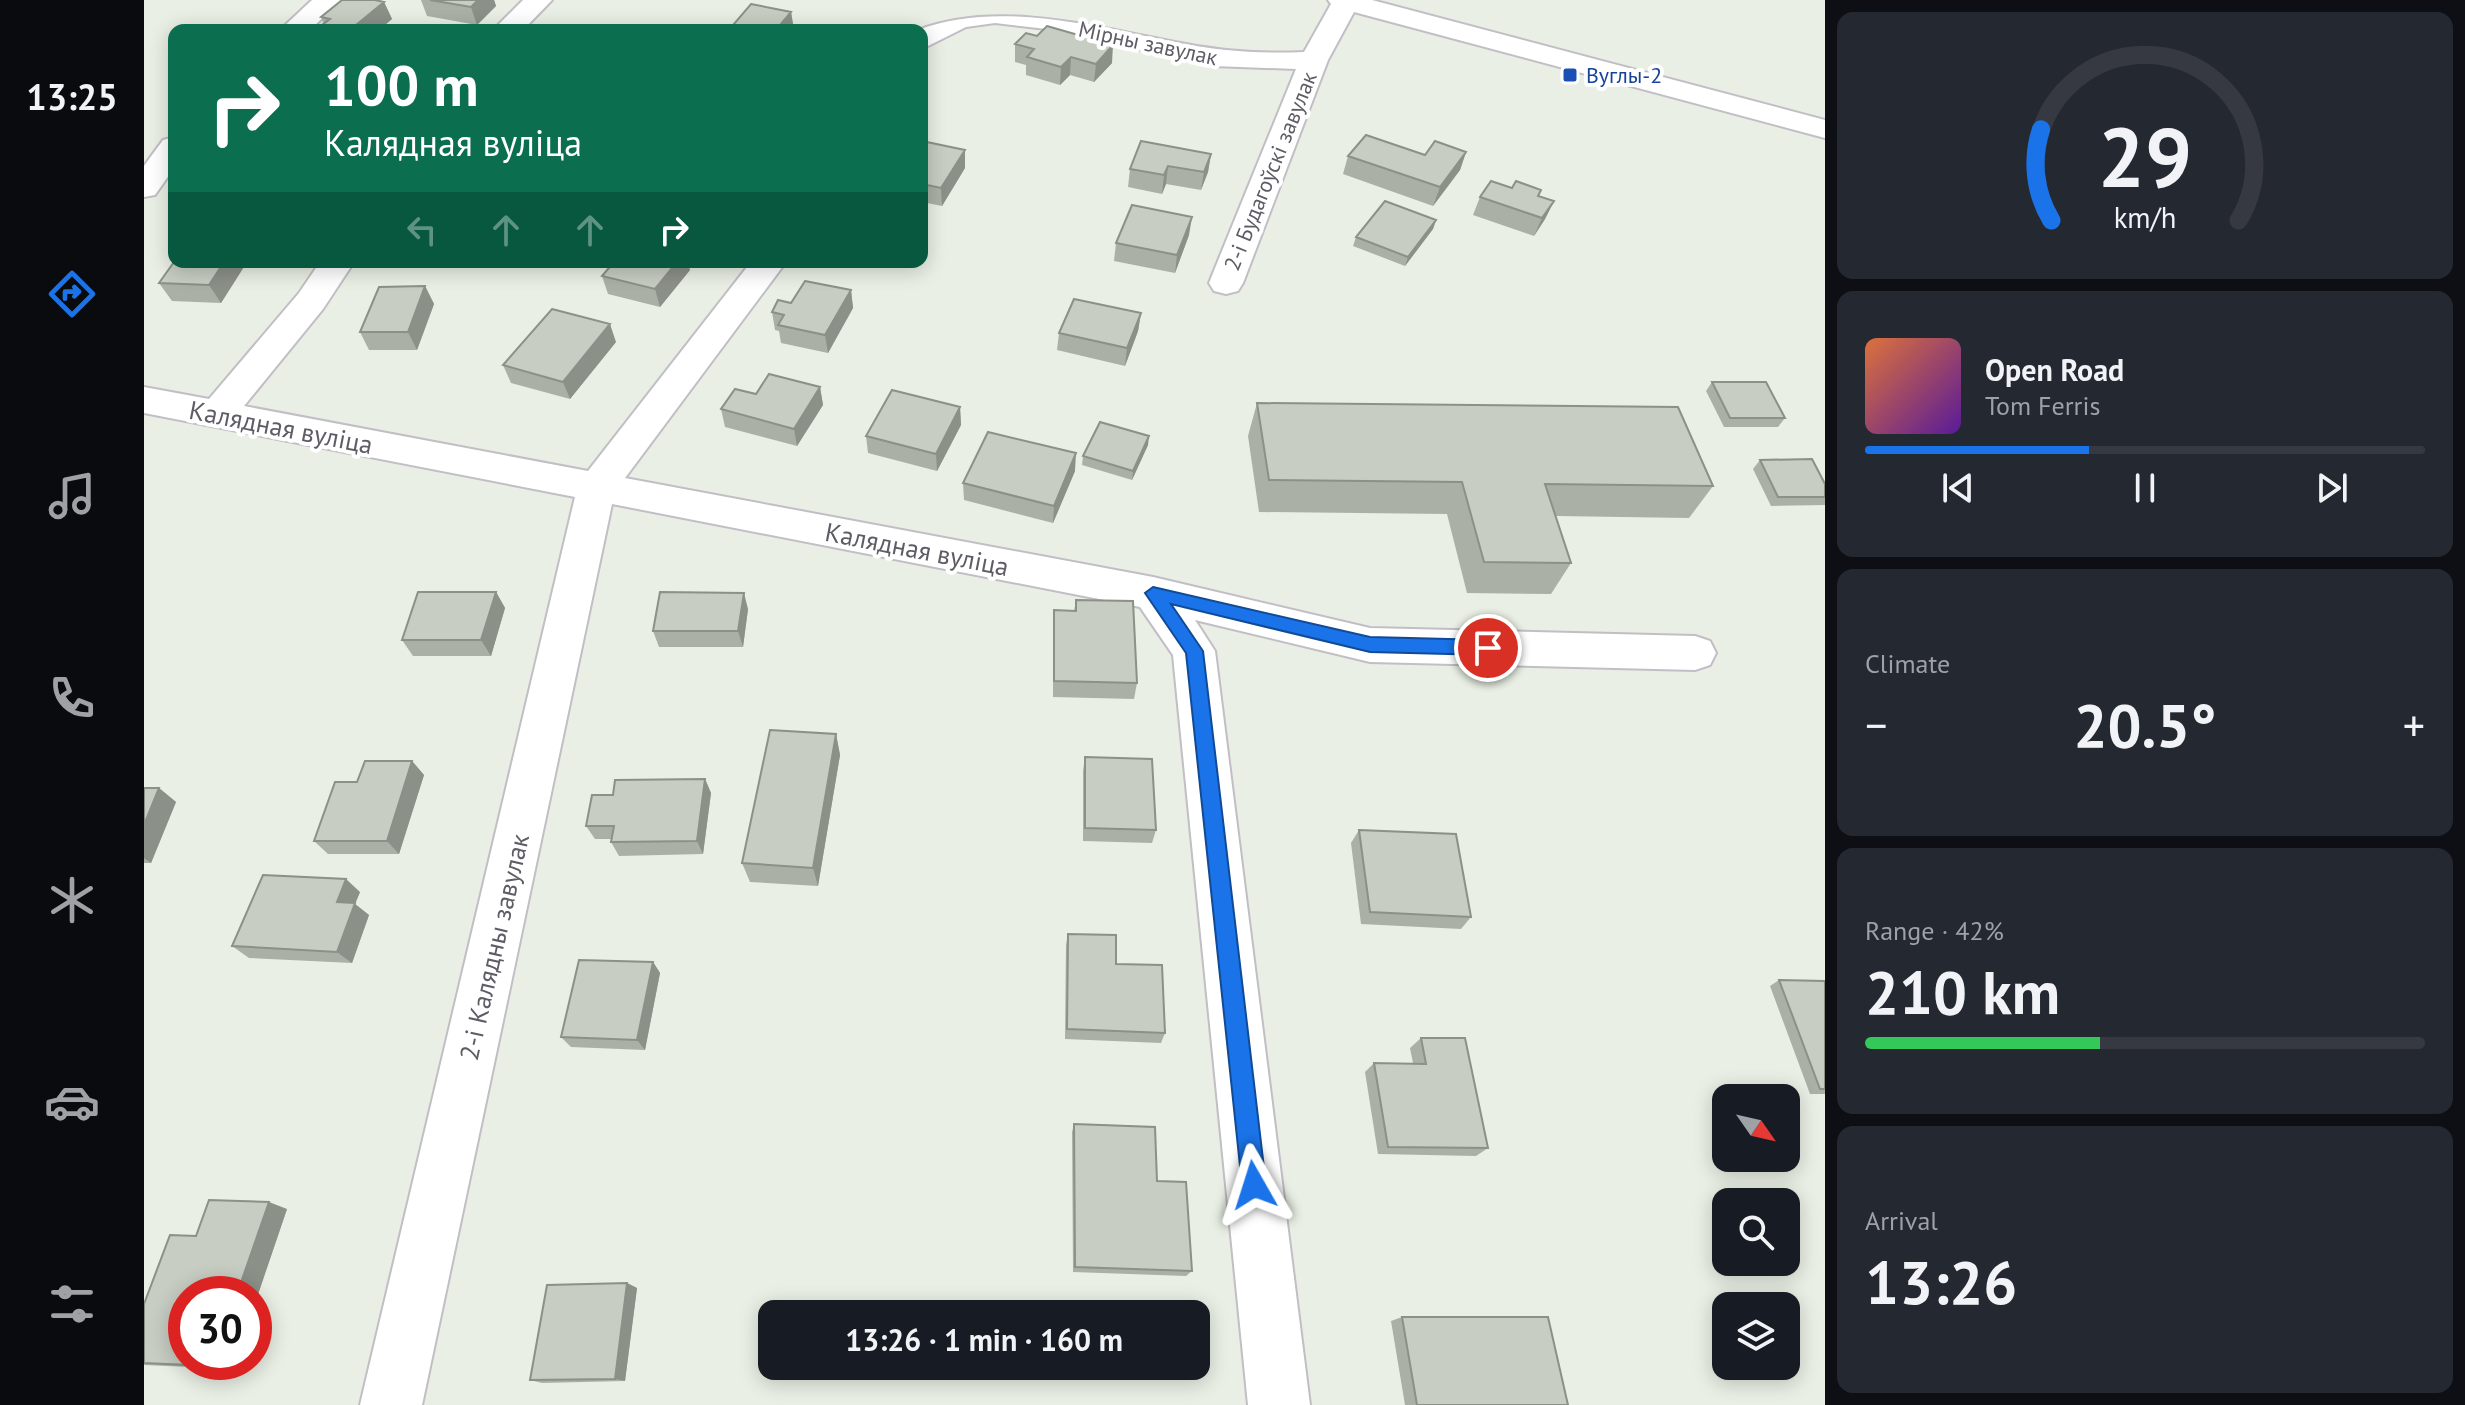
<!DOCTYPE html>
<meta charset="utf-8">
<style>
body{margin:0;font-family:"PT Sans",sans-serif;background:#242831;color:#f1f3f6;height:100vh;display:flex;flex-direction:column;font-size:30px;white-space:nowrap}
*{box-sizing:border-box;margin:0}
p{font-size:26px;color:#9ea1a6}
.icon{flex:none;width:44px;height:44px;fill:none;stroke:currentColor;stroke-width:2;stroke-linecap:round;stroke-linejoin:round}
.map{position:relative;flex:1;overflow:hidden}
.side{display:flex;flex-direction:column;gap:12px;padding:12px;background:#0d0f14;width:640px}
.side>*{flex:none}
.banner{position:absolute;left:24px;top:24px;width:760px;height:244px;border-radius:16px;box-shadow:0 4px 20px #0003;background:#0b6e4f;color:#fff;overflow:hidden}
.needle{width:52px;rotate:124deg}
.fabs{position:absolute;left:1568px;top:1084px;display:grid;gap:16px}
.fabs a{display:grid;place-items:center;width:88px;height:88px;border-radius:16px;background:#171b24;box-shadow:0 4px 20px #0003;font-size:40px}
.speed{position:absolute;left:24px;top:1276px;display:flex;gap:16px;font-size:40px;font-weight:700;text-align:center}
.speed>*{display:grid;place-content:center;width:104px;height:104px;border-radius:50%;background:#171b24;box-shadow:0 4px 20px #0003;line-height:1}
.speed .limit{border:12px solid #d22;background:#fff;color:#111}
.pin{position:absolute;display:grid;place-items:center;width:68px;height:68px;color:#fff;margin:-34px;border:4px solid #fff;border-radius:50%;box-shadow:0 2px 8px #0007}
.me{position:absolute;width:88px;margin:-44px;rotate:354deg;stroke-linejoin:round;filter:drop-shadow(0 0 6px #0008)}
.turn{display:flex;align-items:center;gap:28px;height:168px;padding:0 24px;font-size:36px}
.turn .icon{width:104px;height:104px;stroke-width:2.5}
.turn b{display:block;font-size:56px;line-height:68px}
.lanes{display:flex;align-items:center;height:76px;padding:0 24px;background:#0003;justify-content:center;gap:40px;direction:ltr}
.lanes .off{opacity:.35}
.big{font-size:60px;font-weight:700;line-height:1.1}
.side .card{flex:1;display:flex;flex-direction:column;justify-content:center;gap:12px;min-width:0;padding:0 28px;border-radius:16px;background:#242831}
.side .dial{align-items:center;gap:0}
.dial svg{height:208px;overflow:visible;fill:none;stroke:#363941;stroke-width:7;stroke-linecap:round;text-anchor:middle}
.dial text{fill:#f1f3f6;stroke:none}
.song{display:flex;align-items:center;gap:24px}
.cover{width:96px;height:96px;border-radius:12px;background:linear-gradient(135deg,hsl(20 70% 55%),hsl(270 70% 35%))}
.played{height:8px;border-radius:4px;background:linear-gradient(90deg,#1a73e8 40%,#363941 40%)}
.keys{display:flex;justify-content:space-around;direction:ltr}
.heat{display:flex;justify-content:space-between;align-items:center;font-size:44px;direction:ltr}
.charge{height:12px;border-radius:6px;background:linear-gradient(90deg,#34c759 42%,#363941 0)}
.trip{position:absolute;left:614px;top:1300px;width:452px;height:80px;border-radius:16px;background:#171b24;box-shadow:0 4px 20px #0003;font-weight:700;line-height:80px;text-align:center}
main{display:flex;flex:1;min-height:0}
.tabs{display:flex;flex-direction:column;width:144px;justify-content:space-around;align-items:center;background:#090b0e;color:#9ea1a6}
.tabs .icon{width:56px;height:56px}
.tabs .current{color:#1a73e8}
.tabs b{font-size:36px;color:#f1f3f6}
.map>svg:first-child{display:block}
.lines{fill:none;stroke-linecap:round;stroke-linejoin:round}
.minor-casing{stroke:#c1bec5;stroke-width:4}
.minor{fill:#fff;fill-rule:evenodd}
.wall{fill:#abb0a7}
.shaded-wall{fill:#8b9088}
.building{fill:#c7cdc2;stroke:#8b9088;stroke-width:2}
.route{fill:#1a73e8;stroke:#114b97;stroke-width:2}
.transit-dot{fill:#1a4fb4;stroke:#fff;stroke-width:3}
.labels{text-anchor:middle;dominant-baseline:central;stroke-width:8;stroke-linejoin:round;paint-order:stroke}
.far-street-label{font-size:22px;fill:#5f5c65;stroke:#fff}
.far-transit-label{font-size:22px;fill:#164399;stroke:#fff;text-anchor:start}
.street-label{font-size:26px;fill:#5f5c65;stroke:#fff}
</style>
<main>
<nav class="tabs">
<b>13:25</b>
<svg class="icon current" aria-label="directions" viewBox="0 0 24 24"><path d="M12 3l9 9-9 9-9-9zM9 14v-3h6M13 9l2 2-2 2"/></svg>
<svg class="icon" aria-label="music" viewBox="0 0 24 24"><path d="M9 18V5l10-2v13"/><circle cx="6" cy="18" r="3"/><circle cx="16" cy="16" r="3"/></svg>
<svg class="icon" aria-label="phone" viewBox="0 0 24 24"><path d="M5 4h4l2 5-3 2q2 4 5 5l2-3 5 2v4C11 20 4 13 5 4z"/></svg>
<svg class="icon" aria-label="climate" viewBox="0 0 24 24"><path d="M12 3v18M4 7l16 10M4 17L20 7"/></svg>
<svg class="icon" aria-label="car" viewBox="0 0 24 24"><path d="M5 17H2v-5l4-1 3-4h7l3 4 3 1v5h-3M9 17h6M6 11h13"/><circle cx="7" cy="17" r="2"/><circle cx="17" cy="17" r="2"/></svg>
<svg class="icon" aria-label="filters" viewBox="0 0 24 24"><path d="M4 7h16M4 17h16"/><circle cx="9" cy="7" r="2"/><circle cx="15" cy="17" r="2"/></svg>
</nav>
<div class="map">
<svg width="1681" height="1405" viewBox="0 0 1681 1405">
<rect width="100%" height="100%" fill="#e9efe4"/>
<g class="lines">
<defs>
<path id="minor" d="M168,0H197L166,30H136Z
M379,0H408L379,30H349Z
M1184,0H1228L1681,120V138L1210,12L1184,60L1099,283L1094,291L1082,294L1070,291L1065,283L1152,69L1069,66L902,29L851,23L822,27L778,49V30H774C852,0 950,26 1031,42C1074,51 1117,54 1160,52L1187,4Z
M30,137V168L11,195L0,197V166L19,140Z
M176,262H210L179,309L100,406L444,471L607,262H642L481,478L1009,577L1226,628L1551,636L1566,641L1572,653L1566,665L1551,670L1226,662L1051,620L1071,651L1166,1405H1104L1029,655L996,607L468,504L278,1405H216L431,497L0,413V387L65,399L155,293Z"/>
</defs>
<use href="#minor" class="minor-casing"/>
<use href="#minor" class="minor"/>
</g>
<path class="wall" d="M277,0H350L352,6L333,25L283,16Z
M240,2L248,19L235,30H180L178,25L180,24L177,17Z
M647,12L650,30H589V25Z
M871,44L968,63L950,82L926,75L916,85L882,75V65L871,62Z
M778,141L821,150V168L798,206L778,202Z
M1322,152L1316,170L1289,206L1199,174L1204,156L1281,155Z
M1067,154L1064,172L1057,190L1022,184L1018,194L984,187L986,169Z
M1394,196L1410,201L1401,219L1390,236L1329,215L1336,197Z
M1292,220L1289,229L1261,266L1209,246L1212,237Z
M1045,235L1031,273L970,261L972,243Z
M103,262L77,303L28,301L15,283Z
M721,262H753L749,268Z
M546,270L516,307L464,294L458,276Z
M281,286L290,304L273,350H225L216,332Z
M707,290L709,308L684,353L637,343L635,331L631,330L628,312L647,303Z
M997,313L994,331L981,366L913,350L915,333Z
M472,342L426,399L367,383L359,365Z
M1568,382L1641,418L1634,427H1580L1562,391Z
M676,387L679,405L653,446L581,427L577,409L612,394Z
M1113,403L1569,486L1545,518L1412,516L1427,563L1407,594L1323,593L1303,514L1115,512L1104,436Z
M816,407L817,425L793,471L724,453L722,436Z
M1004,445L988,480L938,465L939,456Z
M1616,460L1681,484V505L1627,506L1609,469Z
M931,471L909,523L820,500L819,483Z
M352,592L361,608L347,656H269L258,640Z
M932,600L993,683L990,699L909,697V626L910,610L930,611Z
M604,609L599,647H515L509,631Z
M692,734L696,755L674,886L606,882L598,863Z
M941,757L1012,830L1008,843L939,841V771Z
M268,761L280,775L255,854H184L170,841L213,782Z
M561,779L567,793L559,854L475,856L467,842L468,839H451L442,826Z
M0,788H15L32,802L7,863H0Z
M1215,830L1327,917L1317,929L1217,924L1207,843Z
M216,892L211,904L225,915L208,963L105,958L88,946Z
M924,934L972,964L1021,1033L1017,1043L921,1039L922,945Z
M509,962L516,973L501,1050L427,1047L417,1037Z
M1635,980L1681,981V1094H1666L1626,986Z
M1277,1038L1344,1148L1332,1156L1234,1154L1221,1072L1230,1063H1269L1266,1048Z
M930,1124L1013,1181L1048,1271L1042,1276L929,1272L928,1132Z
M143,1209L110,1306V1294L89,1369L0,1365V1304L52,1236Z
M483,1283L493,1288L481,1381L398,1383L386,1380Z
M1258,1317L1424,1405H1261L1247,1321Z"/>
<path class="shaded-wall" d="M334,0H350L352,6L333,25L327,7Z
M240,2L248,19L235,30H206Z
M647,12L650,30H632Z
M969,45L968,63L950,82L952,64Z
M927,57L926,75L916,85L917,67Z
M821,150V168L798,206L797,188Z
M1322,152L1316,170L1289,206L1296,187Z
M1067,154L1064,172L1057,190L1060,172Z
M1024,166L1022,184L1018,194L1020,175Z
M1410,201L1401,219L1390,236L1398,218Z
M1048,217L1045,235L1031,273L1033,255Z
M1292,220L1289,229L1261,266L1264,257Z
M80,262H103L77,303L65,285Z
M533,262H544L546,270L516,307L511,289Z
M281,286L290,304L273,350L264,332Z
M707,290L709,308L684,353L681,335Z
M997,313L994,331L981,366L983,348Z
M466,324L472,342L426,399L419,382Z
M676,387L679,405L653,446L650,429Z
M816,407L817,425L793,471L792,454Z
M1005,436L1004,445L988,480L989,471Z
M932,453L931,471L909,523L910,506Z
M352,592L361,608L347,656L337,640Z
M600,593L604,609L599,647L594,631Z
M692,734L696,755L674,886L669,868Z
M268,761L280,775L255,854L243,841Z
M561,779L567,793L559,854L553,841Z
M15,788L32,802L7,863L0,858V825Z
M202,879L216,892L211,904L225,915L208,963L193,952V902Z
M509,962L516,973L501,1050L493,1040Z
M125,1202L143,1209L110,1306V1294H93Z
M483,1283L493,1288L481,1381L471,1379Z
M70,1362H91L89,1369L68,1366Z"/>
<path class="building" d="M198,0H231L240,2L206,30L178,25L186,19L177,17Z
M286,0H334L327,7Z
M607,4L647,12L632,30H616L589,25Z
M903,26L969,45L952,64L927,57L917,67L883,57L890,49L871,44L882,33L893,36Z
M681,27L696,30H679Z
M1222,135L1281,155L1291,141L1322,152L1296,187L1204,156Z
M778,141L821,150L797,188L778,184Z
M997,141L1067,154L1060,172L1024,166L1020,175L986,169Z
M1347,181L1368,188L1372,181L1397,190L1394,196L1410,201L1398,218L1336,197Z
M1241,201L1292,220L1264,257L1212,237Z
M988,205L1048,217L1033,255L972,243Z
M30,262H80L65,285L15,283Z
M470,262H533L511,289L458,276Z
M661,281L707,290L681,335L634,325L640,315L628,312L634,300L647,303Z
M281,286L264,332H216L235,287Z
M930,299L997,313L983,348L915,333Z
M408,309L466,324L419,382L359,365Z
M625,374L676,387L650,429L577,409L591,389L612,394Z
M1568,382H1622L1641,418H1586Z
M748,390L816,407L792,454L722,436Z
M1113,403L1534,407L1569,486L1401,484L1427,563L1340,562L1318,482L1125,480Z
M956,422L1005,436L989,471L939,456Z
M844,432L932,453L910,506L819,483Z
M1668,459L1681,484V497H1634L1616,460Z
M274,592H352L337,640H258Z
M516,592L600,593L594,631H509Z
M932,600L989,601L993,683L910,681V610L932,611Z
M626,730L692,734L669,868L598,863Z
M941,757L1008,759L1012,830L941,828Z
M221,761H268L243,841H170L191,782H213Z
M561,779L553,841L467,842L470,826H442L448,795H469L471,780Z
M0,788H15L0,825Z
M1215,830L1312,834L1327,917L1226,912Z
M119,875L202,879L193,902L211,903L193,952L88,946Z
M924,934L972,935V964L1018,965L1021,1033L923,1029Z
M435,960L509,962L493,1040L417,1037Z
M1635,980L1681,981V1089H1676Z
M1277,1038H1321L1344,1148L1244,1147L1230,1063L1282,1064Z
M930,1124L1011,1127L1013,1181L1042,1182L1048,1271L931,1267Z
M65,1200L125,1202L93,1294H42V1362H70L68,1366L0,1363V1304L26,1235L52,1236Z
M483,1283L471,1379L386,1380L403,1285Z
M1258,1317H1404L1424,1405H1273Z"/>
<path class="route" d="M1009,587L1226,637L1344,640L1353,648L1344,655L1226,652L1027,604L1059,651L1122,1185L1118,1193L1110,1197L1102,1193L1098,1185L1042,653L1001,593Z"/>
<rect class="transit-dot" x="1418" y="67" width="16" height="16" rx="4"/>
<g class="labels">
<g class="far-street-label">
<text transform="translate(1004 43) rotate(12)">Мірны завулак</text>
<text transform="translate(1126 171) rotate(-68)">2-і Будагоўскі завулак</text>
</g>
<g class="far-transit-label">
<text x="1442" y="75">Вуглы-2</text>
</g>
<g class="street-label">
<text transform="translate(137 427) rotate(11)">Калядная вуліца</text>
<text transform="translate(773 549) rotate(11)">Калядная вуліца</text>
<text transform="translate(350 947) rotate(-77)">2-і Калядны завулак</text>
</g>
</g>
</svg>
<div class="fabs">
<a><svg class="needle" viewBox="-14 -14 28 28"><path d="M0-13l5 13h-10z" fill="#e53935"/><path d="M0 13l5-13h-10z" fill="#9ea1a6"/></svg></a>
<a><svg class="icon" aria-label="search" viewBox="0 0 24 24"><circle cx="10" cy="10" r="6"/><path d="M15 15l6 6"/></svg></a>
<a><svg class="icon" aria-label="layers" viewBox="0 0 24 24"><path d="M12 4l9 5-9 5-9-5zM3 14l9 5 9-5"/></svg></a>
</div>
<div class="speed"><div class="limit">30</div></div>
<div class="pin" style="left:1344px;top:648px;background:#d93025"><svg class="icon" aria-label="arrive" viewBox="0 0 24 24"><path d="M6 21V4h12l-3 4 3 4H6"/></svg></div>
<svg class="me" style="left:1110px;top:1185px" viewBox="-20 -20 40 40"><path d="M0-17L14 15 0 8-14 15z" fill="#1a73e8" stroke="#fff" stroke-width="4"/></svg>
<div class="trip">13:26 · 1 min · 160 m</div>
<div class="banner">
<div class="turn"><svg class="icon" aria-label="right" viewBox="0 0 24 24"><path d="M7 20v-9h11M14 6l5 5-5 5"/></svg><div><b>100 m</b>Калядная вуліца</div></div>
<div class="lanes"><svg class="icon off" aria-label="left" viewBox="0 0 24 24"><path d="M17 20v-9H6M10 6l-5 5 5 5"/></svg><svg class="icon off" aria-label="ahead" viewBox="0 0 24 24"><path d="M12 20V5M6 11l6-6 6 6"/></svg><svg class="icon off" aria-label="ahead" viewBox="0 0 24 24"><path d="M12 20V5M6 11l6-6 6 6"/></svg><svg class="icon" aria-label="right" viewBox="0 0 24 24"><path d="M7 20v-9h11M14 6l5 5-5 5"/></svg></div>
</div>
</div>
<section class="side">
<div class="card dial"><svg viewBox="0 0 100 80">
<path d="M14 69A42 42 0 1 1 86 69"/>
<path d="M14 69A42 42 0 0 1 10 34" stroke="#1a73e8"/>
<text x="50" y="56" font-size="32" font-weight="700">29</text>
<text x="50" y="72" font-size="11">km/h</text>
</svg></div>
<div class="card">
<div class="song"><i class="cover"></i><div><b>Open Road</b><p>Tom Ferris</p></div></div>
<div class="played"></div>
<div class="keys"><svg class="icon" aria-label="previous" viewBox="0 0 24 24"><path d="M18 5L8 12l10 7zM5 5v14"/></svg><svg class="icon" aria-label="pause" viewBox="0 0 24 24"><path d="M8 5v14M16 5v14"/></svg><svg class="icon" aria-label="next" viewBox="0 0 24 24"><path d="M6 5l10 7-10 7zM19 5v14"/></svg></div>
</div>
<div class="card"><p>Climate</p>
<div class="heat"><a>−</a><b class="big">20.5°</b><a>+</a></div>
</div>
<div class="card"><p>Range · 42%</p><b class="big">210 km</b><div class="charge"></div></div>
<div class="card"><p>Arrival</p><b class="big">13:26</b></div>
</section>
</main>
